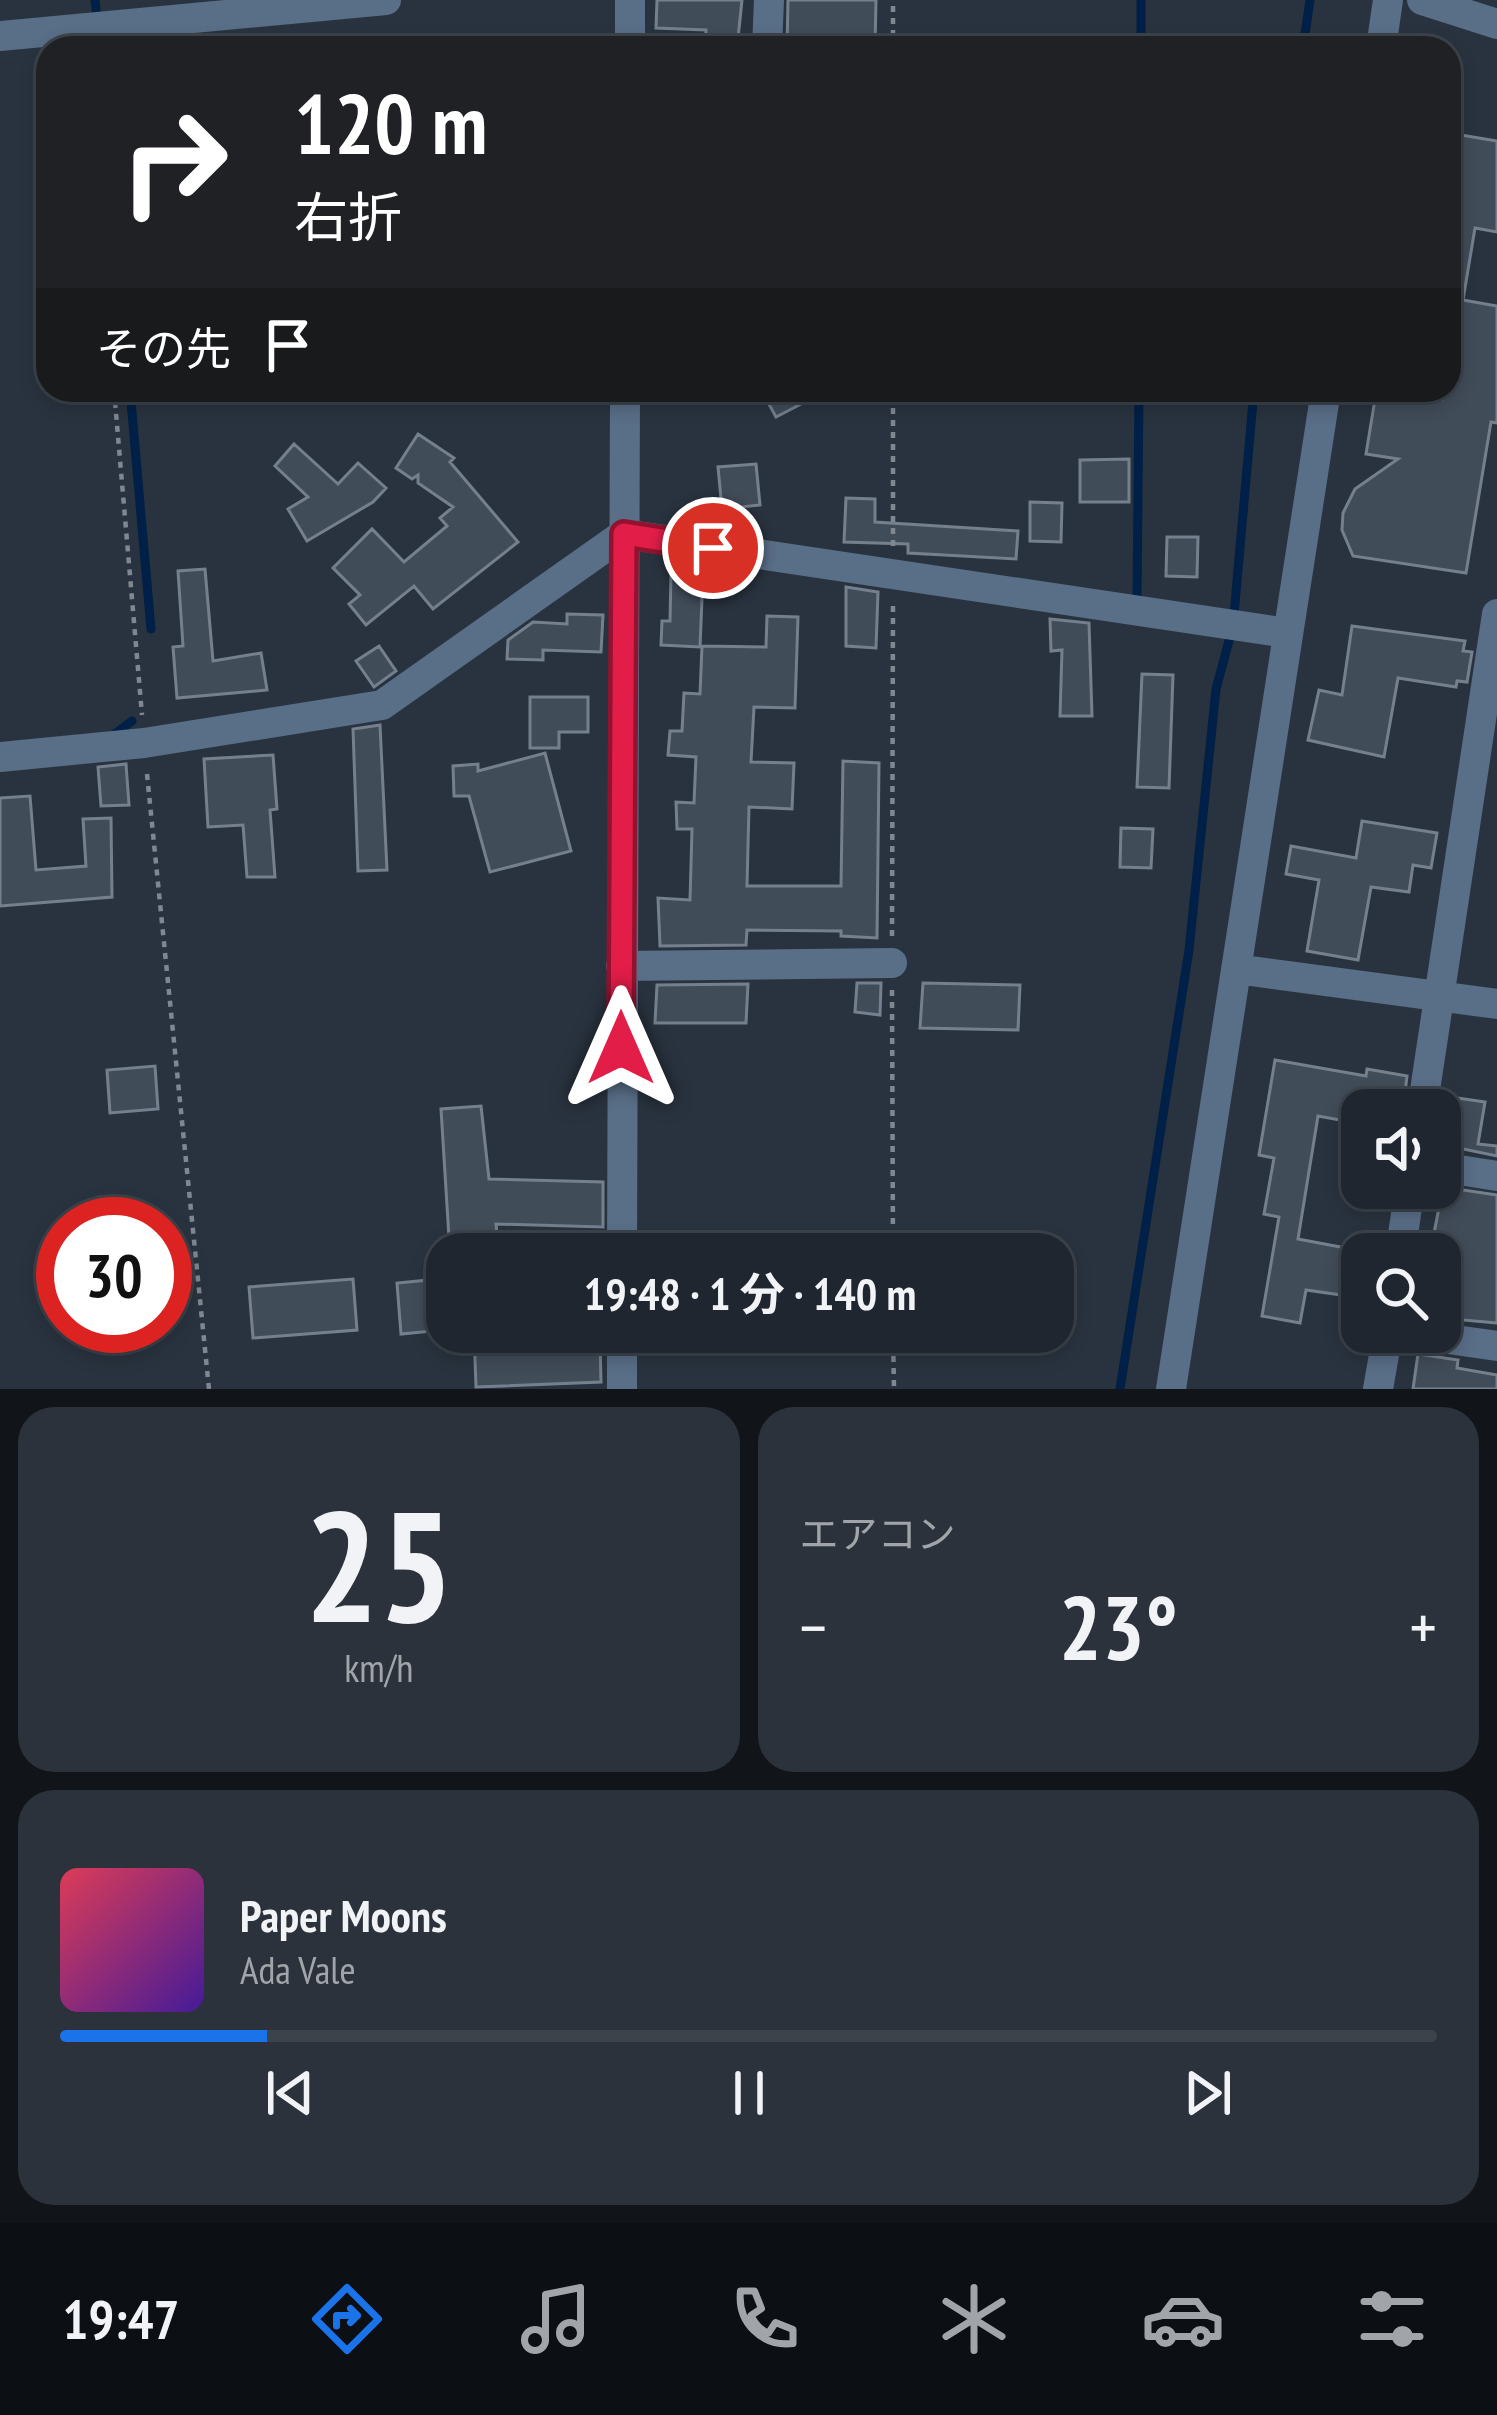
<!DOCTYPE html>
<html lang="ja">
<meta charset="utf-8">
<style>
body{margin:0;font-family:"PT Sans Narrow","Noto Sans JP",sans-serif;background:#2c323b;color:#f1f3f6;height:100vh;display:flex;flex-direction:column;font-size:45px;white-space:nowrap}
*{box-sizing:border-box;margin:0}
p{font-size:39px;color:#a1a5aa}
.icon{flex:none;width:66px;height:66px;fill:none;stroke:currentColor;stroke-width:2;stroke-linecap:round;stroke-linejoin:round}
.map{position:relative;height:1389px;overflow:hidden}
.panel{display:flex;flex-direction:column;gap:18px;padding:18px;background:#11151a;flex:1}
.panel>*{flex:none}
.top-card{position:absolute;left:36px;top:36px;width:1425px;height:366px;border-radius:36px;box-shadow:0 6px 18px #0003,0 0 0 3px #3c434b;background:#202124;color:#fff;overflow:hidden}
.buttons{position:absolute;left:1341px;top:1089px;display:grid;gap:24px}
.buttons a{display:grid;place-items:center;width:120px;height:120px;border-radius:24px;background:#1f262f;box-shadow:0 6px 18px #0003,0 0 0 3px #3c434b;font-size:60px}
.speed{position:absolute;left:36px;top:1197px;display:flex;gap:24px;font-size:60px;font-weight:700;text-align:center}
.speed>*{display:grid;place-content:center;width:156px;height:156px;border-radius:50%;background:#1f262f;box-shadow:0 6px 18px #0003,0 0 0 3px #3c434b;line-height:1}
.speed .limit{border:18px solid #d22;background:#fff;color:#111}
.pin{position:absolute;display:grid;place-items:center;width:102px;height:102px;color:#fff;margin:-51px;border:6px solid #fff;border-radius:50%;box-shadow:0 3px 12px #0007}
.me{position:absolute;width:132px;margin:-66px;rotate:0deg;stroke-linejoin:round;filter:drop-shadow(0 0 9px #0008)}
.turn{display:flex;align-items:center;gap:42px;height:252px;padding:0 60px;font-size:54px}
.turn .icon{width:156px;height:156px;stroke-width:2.5}
.turn b{display:block;font-size:84px;line-height:102px}
.then{display:flex;align-items:center;height:114px;padding:0 60px;background:#0003;gap:24px;font-size:45px}
.big{font-size:90px;font-weight:700;line-height:1.1}
.panel .card{flex:1;display:flex;flex-direction:column;justify-content:center;gap:18px;min-width:0;padding:0 42px;border-radius:36px;background:#2c323b}
.panel .dial{align-items:center;gap:0}
.dial b{font-size:156px;line-height:1}
.song{display:flex;align-items:center;gap:36px}
.cover{width:144px;height:144px;border-radius:18px;background:linear-gradient(135deg,hsl(350 70% 55%),hsl(260 70% 35%))}
.played{height:12px;border-radius:6px;background:linear-gradient(90deg,#1a73e8 15%,#3c434b 15%)}
.keys{display:flex;justify-content:space-around;direction:ltr}
.heat{display:flex;justify-content:space-between;align-items:center;font-size:66px;direction:ltr}
.panel .tiles{flex:1;display:grid;gap:18px;grid-template-columns:1fr 1fr}
.card:last-child{grid-column:span 2}
.trip{position:absolute;left:426px;top:1233px;width:648px;height:120px;border-radius:36px;background:#1f262f;box-shadow:0 6px 18px #0003,0 0 0 3px #3c434b;font-weight:700;line-height:120px;text-align:center}
.tab-bar{display:flex;height:192px;justify-content:space-around;align-items:center;background:#0c0f13;color:#a1a5aa}
.tab-bar .icon{width:84px;height:84px}
.tab-bar .active{color:#1a73e8}
.tab-bar b{font-size:54px;color:#f1f3f6}
.map>svg:first-child{display:block}
.lines{fill:none;stroke-linecap:round;stroke-linejoin:round}
.stream{stroke:#002047;stroke-width:9}
.building{fill:#414c59;stroke:#74808e;stroke-width:3}
.path{stroke:#7f8791;stroke-width:4.5;stroke-dasharray:6 6;stroke-linecap:butt}
.minor{stroke:#596e87;stroke-width:30}
.route-casing{stroke:#92132f;stroke-width:30}
.route{stroke:#e11d48;stroke-width:21}
</style>
<div class="map">
<svg width="1497" height="1389" viewBox="0 0 1497 1389">
<rect width="100%" height="100%" fill="#29333f"/>
<g class="lines">
<path class="stream" d="M95,0L100,48
M1141,48V0
M1303,48L1310,0
M130,390L151,629
M1137,597L1139,390
M113,735L132,721
M1120,1389L1189,950L1216,689L1233,626L1254,390"/>
</g>
<path class="building" d="M657,0H742L737,48H705L706,30L656,28Z
M788,0H876L875,48H787Z
M1449,133L1497,141V232L1475,228L1463,300L1497,306V423L1491,422L1466,573L1353,556L1342,530L1343,513L1355,489L1398,459L1366,454L1376,393L1442,399L1443,390H1449V356L1458,310L1449,309Z
M779,390H828L776,417L765,397Z
M418,434L454,458L450,462L518,542L433,609L414,586L366,625L349,604L360,595L333,568L372,529L404,562L447,526L440,518L453,507L418,483V475L412,479L396,468Z
M294,444L338,484L358,463L386,488L373,502L307,541L288,509L308,497L275,466Z
M1129,459V502H1080V460Z
M756,464L760,505L722,509L718,467Z
M846,498L875,499V522L1018,531L1016,559L908,553V544L844,542Z
M1030,502L1062,503L1061,542L1030,541Z
M1167,537H1198L1197,577L1166,576Z
M205,569L213,661L261,653L267,690L177,698L173,647L183,646L178,571Z
M671,573L703,574L700,647L661,645L662,621H670Z
M846,587L878,592L876,648L846,646Z
M567,614L603,615L601,652L543,650V660L507,659L508,640L533,622L567,624Z
M767,616L798,617L795,708L754,707L751,762L794,763L792,809L749,807L747,886H841L843,761L879,763L877,938L841,936V931L747,930L746,945L660,946L658,898L690,900L692,829H677L676,802L694,803L696,757L668,755L670,731H682L684,693L700,694L702,646L766,647Z
M1050,619L1089,623L1092,716H1060L1062,650L1051,651Z
M1352,626L1465,641L1463,651L1472,652L1467,682L1457,681L1456,687L1398,678L1384,757L1308,740L1319,690L1342,695Z
M379,646L396,671L374,687L356,661Z
M1142,674L1173,675L1169,788L1137,787Z
M530,697H588V732H559V748H530Z
M380,725L387,870L358,871L353,729Z
M545,753L571,851L490,872L469,796H454L453,766L478,764V771Z
M273,755L277,809L270,810L275,877H247L243,825L208,827L204,759Z
M126,764L129,805L101,806L98,767Z
M30,796L36,870L86,866L83,819L111,818L112,897L0,906V798Z
M1362,821L1437,833L1431,868L1413,865L1409,892L1371,887L1358,960L1307,951L1319,880L1286,874L1291,846L1356,858Z
M1121,828L1153,829L1151,868L1120,867Z
M857,983H881L880,1015L855,1012Z
M923,983L1020,985L1018,1030L920,1028Z
M748,984L746,1023H655L657,985Z
M1275,1060L1366,1076L1367,1069L1407,1076L1403,1110H1362V1124L1318,1116L1298,1239L1362,1251V1298L1306,1290L1300,1323L1262,1316L1279,1217L1264,1214L1274,1158L1259,1155Z
M155,1066L158,1109L110,1113L107,1070Z
M1444,1096L1485,1102L1478,1144L1497,1146V1156L1444,1145L1447,1120L1440,1116Z
M481,1106L489,1179L603,1182V1227L496,1224L497,1234H489L491,1254H450L441,1109Z
M1443,1187L1497,1195V1323L1440,1318V1254H1430Z
M353,1279L357,1330L253,1338L249,1287Z
M429,1280L433,1331L401,1334L397,1283Z
M474,1332H508V1345L600,1341L601,1382L476,1387Z
M1418,1354L1458,1360L1457,1368L1497,1375V1389H1413Z"/>
<g class="lines">
<path class="path" d="M893,48V0
M114,390L142,715
M893,546V390
M147,774L209,1389
M892,936L893,606
M892,990L893,1254
M893,1332L894,1389"/>
<path class="minor" d="M1422,0L1497,24
M0,36L386,0
M630,48V0
M767,48L769,0
M1381,48L1388,0
M0,757L144,743L382,705L624,534L1287,633
M621,966L892,963
M1236,969L1497,1004
M1422,1110L1497,614
M1440,1167L1497,1176
M622,1254L625,390
M1400,1254L1410,1188
M622,1332V1389
M1399,1332L1497,1346
M1171,1389L1326,390
M1378,1389L1388,1332"/>
</g>
<g class="lines">
<defs>
<path id="route" d="M621,1048L624,534L713,548"/>
</defs>
<use href="#route" class="route-casing"/>
<use href="#route" class="route"/>
</g>
</svg>
<div class="buttons">
<a><svg class="icon" aria-label="sound" viewBox="0 0 24 24"><path d="M4 9h4l5-4v14l-5-4H4zM17 9q2 3 0 6"/></svg></a>
<a><svg class="icon" aria-label="search" viewBox="0 0 24 24"><circle cx="10" cy="10" r="6"/><path d="M15 15l6 6"/></svg></a>
</div>
<div class="speed"><div class="limit">30</div></div>
<div class="pin" style="left:713px;top:548px;background:#d93025"><svg class="icon" aria-label="arrive" viewBox="0 0 24 24"><path d="M6 21V4h12l-3 4 3 4H6"/></svg></div>
<svg class="me" style="left:621px;top:1048px" viewBox="-20 -20 40 40"><path d="M0-17L14 15 0 8-14 15z" fill="#e11d48" stroke="#fff" stroke-width="4"/></svg>
<div class="trip">19:48 · 1 分 · 140 m</div>
<div class="top-card">
<div class="turn"><svg class="icon" aria-label="right" viewBox="0 0 24 24"><path d="M7 20v-9h11M14 6l5 5-5 5"/></svg><div><b>120 m</b>右折</div></div>
<div class="then">その先<svg class="icon" aria-label="arrive" viewBox="0 0 24 24"><path d="M6 21V4h12l-3 4 3 4H6"/></svg></div>
</div>
</div>
<section class="panel">
<div class="tiles">
<div class="card dial"><b>25</b><p>km/h</p></div>
<div class="card"><p>エアコン</p>
<div class="heat"><a>−</a><b class="big">23°</b><a>+</a></div>
</div>
<div class="card">
<div class="song"><i class="cover"></i><div><b>Paper Moons</b><p>Ada Vale</p></div></div>
<div class="played"></div>
<div class="keys"><svg class="icon" aria-label="previous" viewBox="0 0 24 24"><path d="M18 5L8 12l10 7zM5 5v14"/></svg><svg class="icon" aria-label="pause" viewBox="0 0 24 24"><path d="M8 5v14M16 5v14"/></svg><svg class="icon" aria-label="next" viewBox="0 0 24 24"><path d="M6 5l10 7-10 7zM19 5v14"/></svg></div>
</div>
</div>
</section>
<nav class="tab-bar">
<b>19:47</b>
<svg class="icon active" aria-label="directions" viewBox="0 0 24 24"><path d="M12 3l9 9-9 9-9-9zM9 14v-3h6M13 9l2 2-2 2"/></svg>
<svg class="icon" aria-label="music" viewBox="0 0 24 24"><path d="M9 18V5l10-2v13"/><circle cx="6" cy="18" r="3"/><circle cx="16" cy="16" r="3"/></svg>
<svg class="icon" aria-label="phone" viewBox="0 0 24 24"><path d="M5 4h4l2 5-3 2q2 4 5 5l2-3 5 2v4C11 20 4 13 5 4z"/></svg>
<svg class="icon" aria-label="climate" viewBox="0 0 24 24"><path d="M12 3v18M4 7l16 10M4 17L20 7"/></svg>
<svg class="icon" aria-label="car" viewBox="0 0 24 24"><path d="M5 17H2v-5l4-1 3-4h7l3 4 3 1v5h-3M9 17h6M6 11h13"/><circle cx="7" cy="17" r="2"/><circle cx="17" cy="17" r="2"/></svg>
<svg class="icon" aria-label="filters" viewBox="0 0 24 24"><path d="M4 7h16M4 17h16"/><circle cx="9" cy="7" r="2"/><circle cx="15" cy="17" r="2"/></svg>
</nav>
